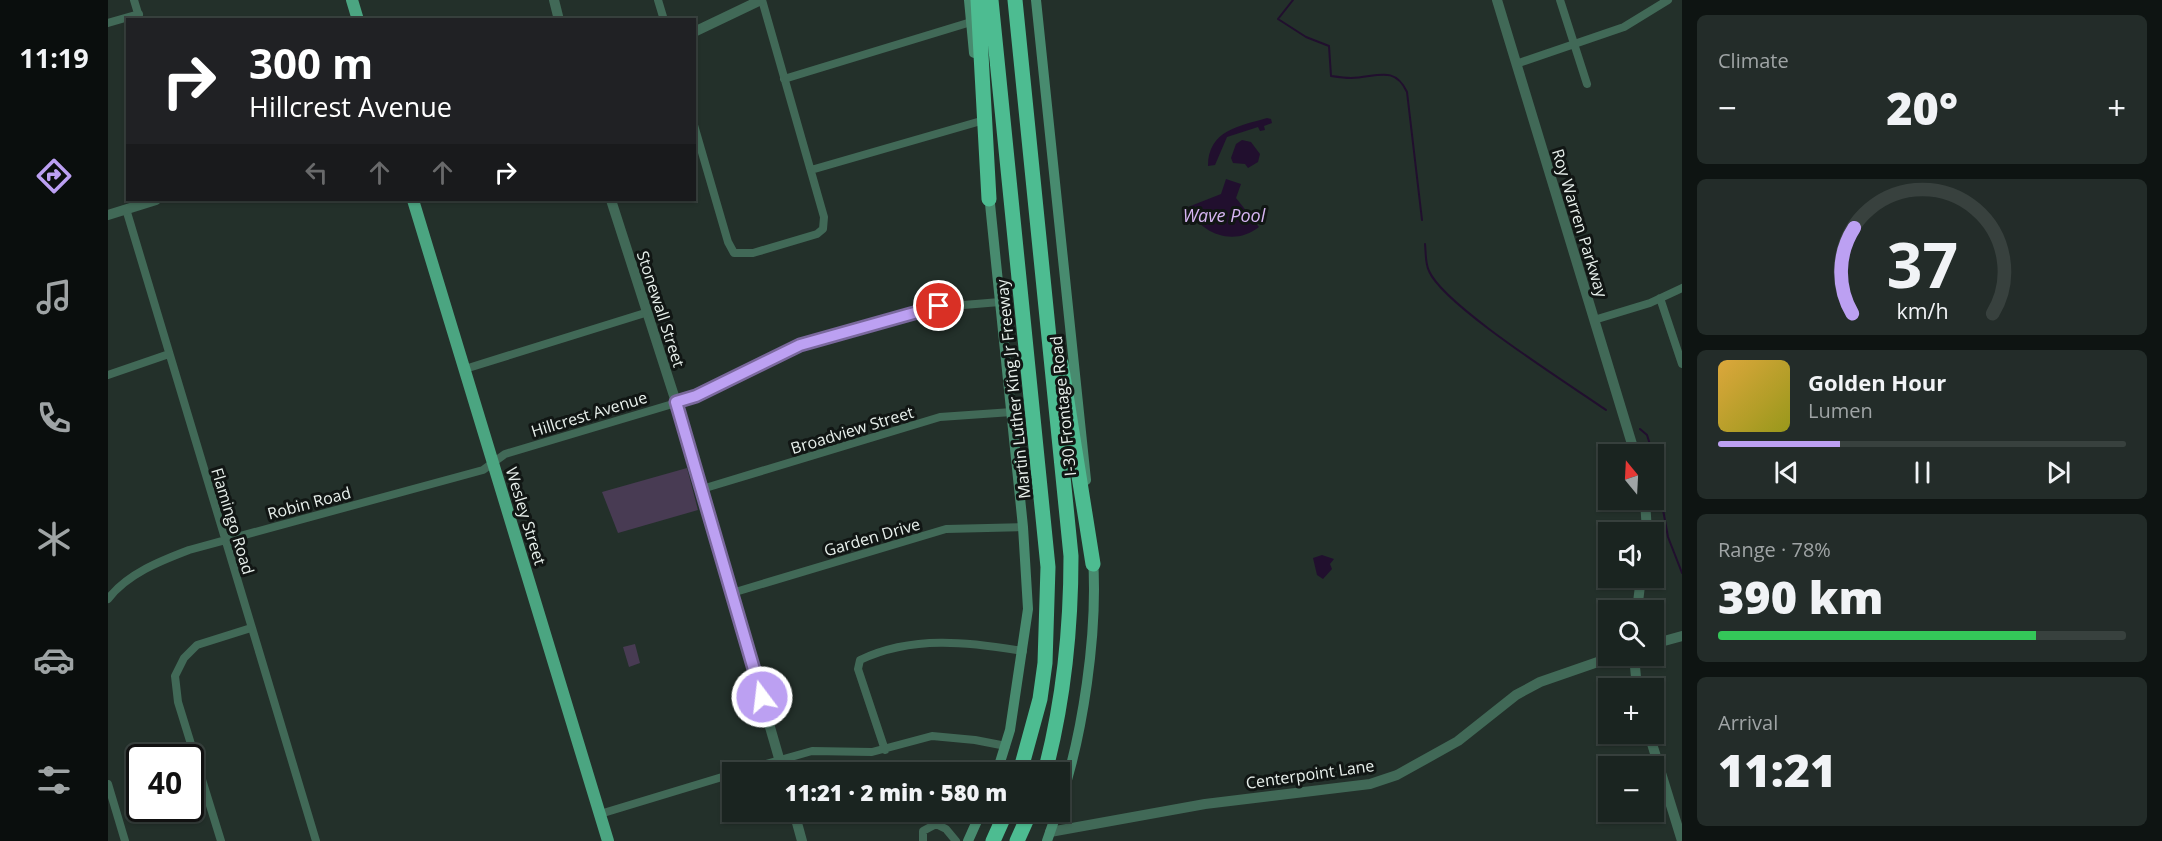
<!DOCTYPE html>
<meta charset="utf-8">
<style>
body{margin:0;font-family:"Open Sans",sans-serif;background:#232c29;color:#f1f3f6;height:100vh;display:flex;flex-direction:column;font-size:22px;white-space:nowrap}
*{box-sizing:border-box;margin:0}
p{font-size:20px;color:#9fa4a5}
.icon{flex:none;width:33px;height:33px;fill:none;stroke:currentColor;stroke-width:2;stroke-linecap:round;stroke-linejoin:round}
.map{position:relative;flex:1;overflow:hidden}
.panel{display:flex;flex-direction:column;gap:15px;padding:15px;background:#0e1412;width:480px}
.panel>*{flex:none}
.guide{position:absolute;left:18px;top:18px;width:570px;height:183px;border-radius:0px;box-shadow:0 2px 4px #0004,0 0 0 2px #38413e;background:#202124;color:#fff;overflow:hidden}
.needle{width:39px;rotate:342deg}
.fabs{position:absolute;left:1490px;top:444px;display:grid;gap:12px}
.fabs a{display:grid;place-items:center;width:66px;height:66px;border-radius:0px;background:#1a2420;box-shadow:0 2px 4px #0004,0 0 0 2px #38413e;font-size:30px}
.speed{position:absolute;left:18px;top:744px;display:flex;gap:12px;font-size:30px;font-weight:700;text-align:center}
.speed>*{display:grid;place-content:center;width:78px;height:78px;border-radius:50%;background:#1a2420;box-shadow:0 2px 4px #0004,0 0 0 2px #38413e;line-height:1}
.speed .limit{border:3px solid #111;border-radius:9px;background:#fff;color:#111}
.pin{position:absolute;display:grid;place-items:center;width:51px;height:51px;color:#fff;margin:-26px;border:3px solid #fff;border-radius:50%;box-shadow:0 2px 6px #0007}
.me{position:absolute;width:66px;margin:-33px;rotate:345deg;stroke-linejoin:round;filter:drop-shadow(0 0 4px #0008)}
.turn{display:flex;align-items:center;gap:21px;height:126px;padding:0 24px;font-size:27px}
.turn .icon{width:78px;height:78px;stroke-width:2.5}
.turn b{display:block;font-size:42px;line-height:51px}
.lanes{display:flex;align-items:center;height:57px;padding:0 24px;background:#0003;justify-content:center;gap:30px;direction:ltr}
.lanes .off{opacity:.35}
.big{font-size:45px;font-weight:800;line-height:1.1}
.panel .tile{flex:1;display:flex;flex-direction:column;justify-content:center;gap:9px;min-width:0;padding:0 21px;border-radius:9px;background:#232c29}
.panel .dial{align-items:center;gap:0}
.dial svg{height:156px;overflow:visible;fill:none;stroke:#38413e;stroke-width:7;stroke-linecap:round;text-anchor:middle}
.dial text{fill:#f1f3f6;stroke:none}
.song{display:flex;align-items:center;gap:18px}
.cover{width:72px;height:72px;border-radius:9px;background:linear-gradient(135deg,hsl(40 70% 55%),hsl(60 70% 35%))}
.played{height:6px;border-radius:3px;background:linear-gradient(90deg,#bca0f2 30%,#38413e 30%)}
.keys{display:flex;justify-content:space-around;direction:ltr}
.heat{display:flex;justify-content:space-between;align-items:center;font-size:33px;direction:ltr}
.charge{height:9px;border-radius:4px;background:linear-gradient(90deg,#34c759 78%,#38413e 0)}
.trip{position:absolute;left:614px;top:762px;width:348px;height:60px;border-radius:0px;background:#1a2420;box-shadow:0 2px 4px #0004,0 0 0 2px #38413e;font-weight:800;line-height:60px;text-align:center}
main{display:flex;flex:1;min-height:0}
.menu{display:flex;flex-direction:column;width:108px;justify-content:space-around;align-items:center;background:#0a0e0d;color:#9fa4a5}
.menu .icon{width:42px;height:42px}
.menu .on{color:#bca0f2}
.menu b{font-size:27px;color:#f1f3f6}
.map>svg:first-child{display:block}
.green{fill:#483b53}
.water{fill:#210f2e}
.lines{fill:none;stroke-linecap:round;stroke-linejoin:round}
.stream{stroke:#210f2e;stroke-width:2}
.minor{stroke:#416957;stroke-width:8}
.tertiary{stroke:#416957;stroke-width:10}
.secondary{stroke:#488b6f;stroke-width:10}
.primary{stroke:#4ba581;stroke-width:12}
.motorway{stroke:#4dbc91;stroke-width:15}
.route-casing{stroke:#7a689d;stroke-width:15}
.route{stroke:#bca0f2;stroke-width:10}
.labels{text-anchor:middle;dominant-baseline:central;stroke-width:6;stroke-linejoin:round;paint-order:stroke}
.street-label{font-size:16px;fill:#e8f0ec;stroke:#111614}
.water-label{font-size:18px;font-style:italic;fill:#d6b5f2;stroke:#111614}
</style>
<main>
<nav class="menu">
<b>11:19</b>
<svg class="icon on" aria-label="directions" viewBox="0 0 24 24"><path d="M12 3l9 9-9 9-9-9zM9 14v-3h6M13 9l2 2-2 2"/></svg>
<svg class="icon" aria-label="music" viewBox="0 0 24 24"><path d="M9 18V5l10-2v13"/><circle cx="6" cy="18" r="3"/><circle cx="16" cy="16" r="3"/></svg>
<svg class="icon" aria-label="phone" viewBox="0 0 24 24"><path d="M5 4h4l2 5-3 2q2 4 5 5l2-3 5 2v4C11 20 4 13 5 4z"/></svg>
<svg class="icon" aria-label="climate" viewBox="0 0 24 24"><path d="M12 3v18M4 7l16 10M4 17L20 7"/></svg>
<svg class="icon" aria-label="car" viewBox="0 0 24 24"><path d="M5 17H2v-5l4-1 3-4h7l3 4 3 1v5h-3M9 17h6M6 11h13"/><circle cx="7" cy="17" r="2"/><circle cx="17" cy="17" r="2"/></svg>
<svg class="icon" aria-label="filters" viewBox="0 0 24 24"><path d="M4 7h16M4 17h16"/><circle cx="9" cy="7" r="2"/><circle cx="15" cy="17" r="2"/></svg>
</nav>
<div class="map">
<svg width="1574" height="841" viewBox="0 0 1574 841">
<rect width="100%" height="100%" fill="#23302a"/>
<path class="green" d="M579,468L590,510L510,533L494,492Z
M527,644L532,663L521,667L515,647Z"/>
<path class="water" d="M1159,118L1163,119L1164,123L1156,126L1157,130L1152,131L1150,127L1119,137L1107,165L1100,166C1100,130 1132,126 1159,118Z
M1134,140L1143,142L1152,154L1150,162L1140,168L1137,164L1125,163L1123,158L1128,144Z
M1118,179L1133,184L1128,198L1151,227C1126,247 1092,234 1080,207L1113,194Z
M1214,555L1226,559L1222,564L1224,569L1215,579L1209,575L1205,558Z"/>
<g class="lines">
<path class="stream" d="M1185,0L1170,19L1198,37L1221,46L1223,76C1230,77 1237,78 1243,78C1267,78 1286,64 1299,92L1314,220
M1317,244C1318,252 1317,263 1321,271C1336,306 1461,384 1498,410
M1532,429L1539,435L1545,454
M1545,455L1560,537L1574,573"/>
<path class="minor" d="M26,0L32,20
M550,0L556,20
M1452,0L1479,84
M0,23L31,14
M1408,64L1516,27L1560,0
M676,79L863,22
M586,125L620,242L626,253H645L709,234L715,229L716,217L654,0
M703,170L873,121
M18,209L208,841
M1552,298L1574,364
M1486,320L1542,303L1574,288
M357,369L537,313
M0,375L61,354
M594,489L832,417L904,412
M624,593L838,529L915,527
M0,599C19,574 52,561 81,550L375,470L397,454L578,400L692,345L819,308L892,302
M777,750L750,669L752,660C804,635 861,642 915,651
M630,772L704,751L764,752L824,736L867,740L898,746
M0,784L17,841
M492,814L624,774
M113,841L70,702L67,676L76,658L89,645L143,628
M815,841V831L828,824L838,829L848,841"/>
<path class="tertiary" d="M446,0L451,20
M1389,0L1527,454
M586,32L653,0
M503,200L568,402L675,772
M0,215L48,200
M1537,500L1539,532
M1529,610L1533,578
M1545,644L1574,636
M1526,656L1529,688
M1541,734L1574,841
M686,812L694,841
M942,832L1097,804L1262,784L1289,775L1350,741L1408,695L1432,682L1507,656"/>
<path class="secondary" d="M861,0L866,53
M928,0L978,480
M881,194L915,527L920,609L902,730L889,772
M951,806C975,735 990,633 985,558
M860,841L873,812
M939,841L949,812"/>
<path class="primary" d="M244,0L250,20
M305,200L500,841"/>
<path class="motorway" d="M870,0L881,199
M883,0L940,567L937,663L932,699L912,772
M907,0L963,556C963,631 956,700 937,772
M953,363L985,564
M885,841L898,812
M909,841L922,812"/>
</g>
<g class="lines">
<defs>
<path id="route" d="M654,697L568,402L588,396L692,345L831,306"/>
</defs>
<use href="#route" class="route-casing"/>
<use href="#route" class="route"/>
</g>
<g class="labels">
<g class="street-label">
<text transform="translate(1472 223) rotate(73)">Roy Warren Parkway</text>
<text transform="translate(553 309) rotate(72)">Stonewall Street</text>
<text transform="translate(905 389) rotate(-96)">Martin Luther King Jr Freeway</text>
<text transform="translate(955 406) rotate(-96)">I-30 Frontage Road</text>
<text transform="translate(481 414) rotate(-17)">Hillcrest Avenue</text>
<text transform="translate(744 430) rotate(-17)">Broadview Street</text>
<text transform="translate(201 503) rotate(-15)">Robin Road</text>
<text transform="translate(418 516) rotate(73)">Wesley Street</text>
<text transform="translate(125 521) rotate(73)">Flamingo Road</text>
<text transform="translate(764 537) rotate(-16)">Garden Drive</text>
<text transform="translate(1202 774) rotate(-8)">Centerpoint Lane</text>
</g>
<g class="water-label">
<text x="1116" y="215">Wave Pool</text>
</g>
</g>
</svg>
<div class="fabs">
<a><svg class="needle" viewBox="-14 -14 28 28"><path d="M0-13l5 13h-10z" fill="#e53935"/><path d="M0 13l5-13h-10z" fill="#9fa4a5"/></svg></a>
<a><svg class="icon" aria-label="sound" viewBox="0 0 24 24"><path d="M4 9h4l5-4v14l-5-4H4zM17 9q2 3 0 6"/></svg></a>
<a><svg class="icon" aria-label="search" viewBox="0 0 24 24"><circle cx="10" cy="10" r="6"/><path d="M15 15l6 6"/></svg></a>
<a>+</a>
<a>−</a>
</div>
<div class="speed"><div class="limit">40</div></div>
<div class="pin" style="left:831px;top:306px;background:#d93025"><svg class="icon" aria-label="arrive" viewBox="0 0 24 24"><path d="M6 21V4h12l-3 4 3 4H6"/></svg></div>
<svg class="me" style="left:654px;top:697px" viewBox="-20 -20 40 40"><circle r="17" fill="#bca0f2" stroke="#fff" stroke-width="3"/><path d="M0-11L8 9 0 5-8 9z" fill="#fff"/></svg>
<div class="trip">11:21 · 2 min · 580 m</div>
<div class="guide">
<div class="turn"><svg class="icon" aria-label="right" viewBox="0 0 24 24"><path d="M7 20v-9h11M14 6l5 5-5 5"/></svg><div><b>300 m</b>Hillcrest Avenue</div></div>
<div class="lanes"><svg class="icon off" aria-label="left" viewBox="0 0 24 24"><path d="M17 20v-9H6M10 6l-5 5 5 5"/></svg><svg class="icon off" aria-label="ahead" viewBox="0 0 24 24"><path d="M12 20V5M6 11l6-6 6 6"/></svg><svg class="icon off" aria-label="ahead" viewBox="0 0 24 24"><path d="M12 20V5M6 11l6-6 6 6"/></svg><svg class="icon" aria-label="right" viewBox="0 0 24 24"><path d="M7 20v-9h11M14 6l5 5-5 5"/></svg></div>
</div>
</div>
<section class="panel">
<div class="tile"><p>Climate</p>
<div class="heat"><a>−</a><b class="big">20°</b><a>+</a></div>
</div>
<div class="tile dial"><svg viewBox="0 0 100 80">
<path d="M14 69A42 42 0 1 1 86 69"/>
<path d="M14 69A42 42 0 0 1 15 25" stroke="#bca0f2"/>
<text x="50" y="56" font-size="32" font-weight="700">37</text>
<text x="50" y="72" font-size="11">km/h</text>
</svg></div>
<div class="tile">
<div class="song"><i class="cover"></i><div><b>Golden Hour</b><p>Lumen</p></div></div>
<div class="played"></div>
<div class="keys"><svg class="icon" aria-label="previous" viewBox="0 0 24 24"><path d="M18 5L8 12l10 7zM5 5v14"/></svg><svg class="icon" aria-label="pause" viewBox="0 0 24 24"><path d="M8 5v14M16 5v14"/></svg><svg class="icon" aria-label="next" viewBox="0 0 24 24"><path d="M6 5l10 7-10 7zM19 5v14"/></svg></div>
</div>
<div class="tile"><p>Range · 78%</p><b class="big">390 km</b><div class="charge"></div></div>
<div class="tile"><p>Arrival</p><b class="big">11:21</b></div>
</section>
</main>
